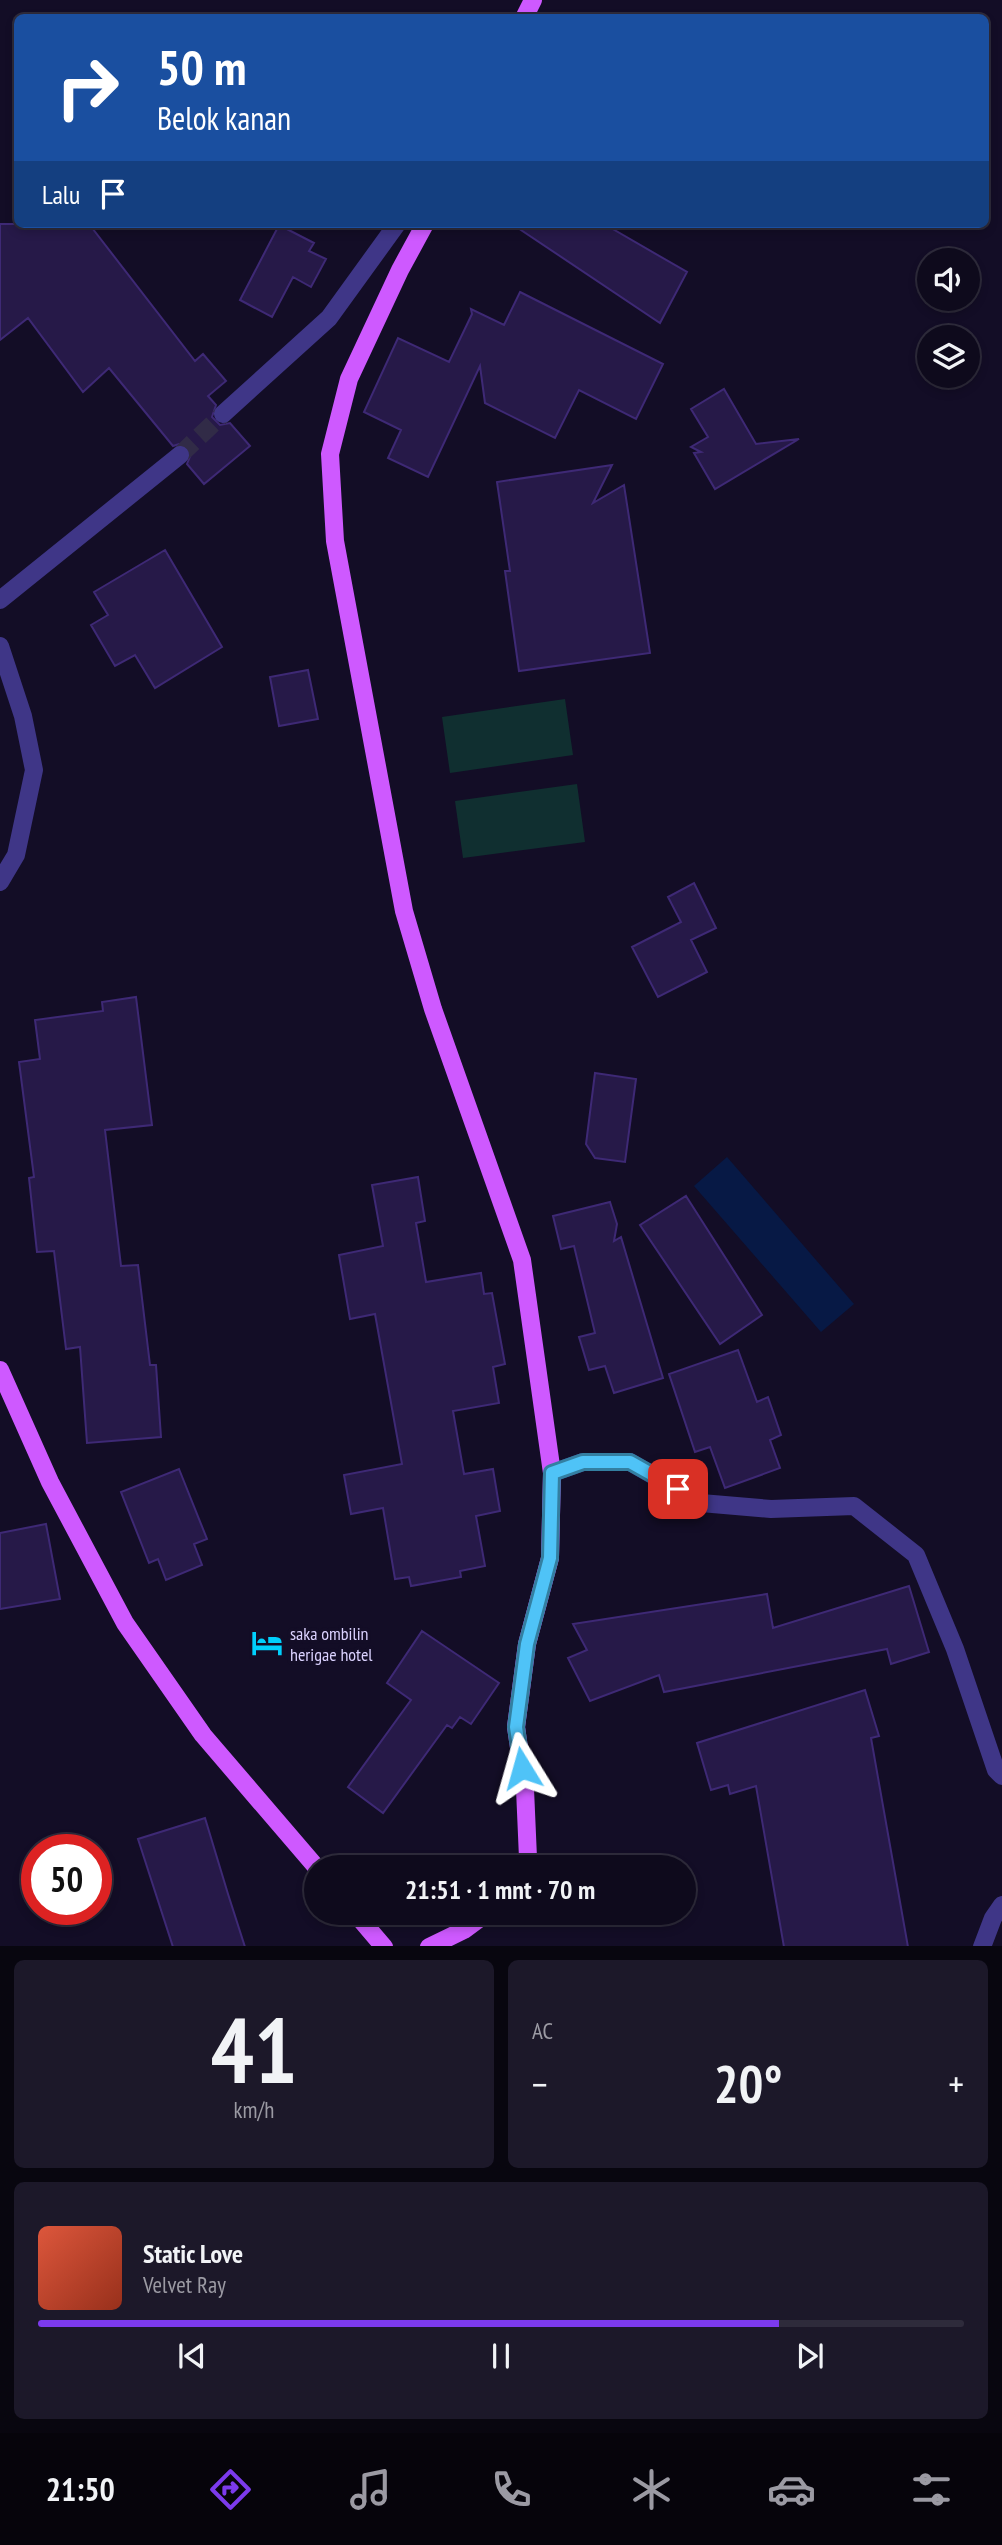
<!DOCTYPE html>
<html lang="id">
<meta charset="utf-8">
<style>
body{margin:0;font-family:"PT Sans Narrow",sans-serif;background:#1c1829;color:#f1f3f6;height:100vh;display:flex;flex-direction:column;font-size:26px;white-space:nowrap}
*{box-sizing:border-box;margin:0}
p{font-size:23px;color:#9b9aa3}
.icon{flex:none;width:38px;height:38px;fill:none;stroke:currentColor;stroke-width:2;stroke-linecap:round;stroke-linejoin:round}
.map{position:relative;height:1946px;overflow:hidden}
.side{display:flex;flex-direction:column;gap:14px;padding:14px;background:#08060f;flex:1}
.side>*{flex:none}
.guide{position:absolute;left:14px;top:14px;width:975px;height:214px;border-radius:10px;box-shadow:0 4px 10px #0003,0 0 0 2px #2e2b3b;background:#1a4fa0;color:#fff;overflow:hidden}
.buttons{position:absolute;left:917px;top:248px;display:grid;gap:14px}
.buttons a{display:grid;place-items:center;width:63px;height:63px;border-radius:50%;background:#0e0a1c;box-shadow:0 4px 10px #0003,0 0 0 2px #2e2b3b;font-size:35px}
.speed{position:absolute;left:21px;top:1834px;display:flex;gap:14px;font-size:35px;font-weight:700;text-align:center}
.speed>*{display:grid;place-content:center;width:91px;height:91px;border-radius:50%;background:#0e0a1c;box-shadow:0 4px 10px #0003,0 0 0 2px #2e2b3b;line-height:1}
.speed .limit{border:10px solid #d22;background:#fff;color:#111}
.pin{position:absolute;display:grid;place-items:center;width:60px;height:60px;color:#fff;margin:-30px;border-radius:14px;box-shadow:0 4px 10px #0006}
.me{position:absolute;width:77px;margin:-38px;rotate:352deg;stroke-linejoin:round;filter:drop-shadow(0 0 5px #0008)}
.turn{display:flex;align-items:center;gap:24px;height:147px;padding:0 28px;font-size:32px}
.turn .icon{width:91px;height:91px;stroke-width:2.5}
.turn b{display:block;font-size:49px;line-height:60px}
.then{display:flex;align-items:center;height:66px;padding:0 28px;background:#0003;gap:14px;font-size:26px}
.big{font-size:52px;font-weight:700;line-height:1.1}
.side .tile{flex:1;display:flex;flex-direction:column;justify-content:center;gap:10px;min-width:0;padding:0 24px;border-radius:10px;background:#1c1829}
.side .dial{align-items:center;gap:0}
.dial b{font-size:91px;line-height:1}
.song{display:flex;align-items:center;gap:21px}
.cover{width:84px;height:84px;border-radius:10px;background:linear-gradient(135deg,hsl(10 70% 55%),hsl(10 70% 35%))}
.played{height:7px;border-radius:4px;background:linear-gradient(90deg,#7c3aed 80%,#2e2b3b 80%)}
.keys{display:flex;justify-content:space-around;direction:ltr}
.heat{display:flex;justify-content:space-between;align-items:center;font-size:38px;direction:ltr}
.side .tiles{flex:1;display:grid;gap:14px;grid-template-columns:1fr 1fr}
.tile:last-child{grid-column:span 2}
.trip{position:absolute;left:304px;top:1855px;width:392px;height:70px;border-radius:35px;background:#0e0a1c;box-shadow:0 4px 10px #0003,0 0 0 2px #2e2b3b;font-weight:700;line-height:70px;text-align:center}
.tab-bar{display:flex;height:112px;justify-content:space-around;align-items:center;background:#06040b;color:#9b9aa3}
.tab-bar .icon{width:49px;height:49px}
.tab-bar .selected{color:#7c3aed}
.tab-bar b{font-size:32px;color:#f1f3f6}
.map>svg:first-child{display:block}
.green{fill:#102f30}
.water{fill:#071945}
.building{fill:#261948;stroke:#3e2975;stroke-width:2}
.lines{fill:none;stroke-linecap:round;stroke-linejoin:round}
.minor-tunnel{stroke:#312b47;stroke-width:18;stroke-dasharray:18 9;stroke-linecap:butt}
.minor{stroke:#3f3687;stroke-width:18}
.major{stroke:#ce59ff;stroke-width:18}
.route-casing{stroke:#337fa1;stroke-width:18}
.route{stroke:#4fc3f7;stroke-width:12}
.labels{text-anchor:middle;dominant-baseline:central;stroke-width:7;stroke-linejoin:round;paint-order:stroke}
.poi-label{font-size:18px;fill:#dbd2ff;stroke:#130d26;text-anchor:start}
</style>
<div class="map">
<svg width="1002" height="1947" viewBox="0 0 1002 1947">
<rect width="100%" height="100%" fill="#130d26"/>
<path class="green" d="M565,699L573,755L450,773L442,717Z
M577,784L585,842L463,858L455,801Z"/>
<path class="water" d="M727,1157L854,1304L821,1332L694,1186Z"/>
<path class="building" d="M0,224H89L195,361L203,354L226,381L208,396L216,405L212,417L220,425L230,423L250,446L204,484L187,464L191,454L188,447L179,444L173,446L109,368L83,392L28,318L0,340Z
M512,224H604L687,272L660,323Z
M279,225L314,243L309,251L326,259L311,287L293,277L272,317L240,300Z
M520,292L663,364L636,419L579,390L555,438L485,403L480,366L428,477L388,458L401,430L364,412L398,338L449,362L472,314L471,309L504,325Z
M724,389L756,444L799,439L715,489L694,453L701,452L691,447L708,437L691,409Z
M612,465L593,503L624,485L650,653L519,671L505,571H510L497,482Z
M165,550L222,647L155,688L135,655L115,666L91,625L108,615L94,592Z
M308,670L318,719L279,726L270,677Z
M694,883L716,928L691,940L707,972L658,997L632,947L681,922L668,897Z
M136,997L152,1125L105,1130L121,1266L138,1265L150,1365H156L161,1437L87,1443L80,1347L66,1349L54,1251L37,1252L29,1178L34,1177L19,1062L40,1059L35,1020L103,1011L102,1002Z
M595,1073L636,1079L625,1162L595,1158L586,1144Z
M418,1177L425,1221L416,1223L426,1282L481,1273L484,1294L492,1293L505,1364L493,1367L499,1403L453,1411L464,1474L493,1469L500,1511L476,1516L485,1566L460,1571L461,1577L411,1586L409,1577L395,1579L383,1508L351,1514L344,1475L402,1464L375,1314L350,1319L339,1255L383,1246L372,1185Z
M686,1196L762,1315L720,1344L640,1225Z
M610,1202L617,1224L614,1241L621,1237L663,1378L614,1393L605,1366L589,1370L579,1337L595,1333L574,1246L561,1249L553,1216Z
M738,1350L757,1402L768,1397L781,1435L770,1440L780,1468L725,1488L710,1447L695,1452L669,1374Z
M179,1469L207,1539L194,1544L202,1565L166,1580L158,1559L149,1563L121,1492Z
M46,1524L60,1599L0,1609V1533Z
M909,1586L929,1652L891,1664L887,1649L664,1692L659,1675L590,1701L568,1658L587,1650L573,1624L767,1594L773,1628Z
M422,1631L499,1683L471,1724L460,1717L452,1728L447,1725L383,1813L348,1787L411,1700L387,1683Z
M865,1690L879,1736L871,1738L908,1947H784L756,1786L730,1794L728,1785L711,1790L697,1743Z
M205,1818L228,1894L245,1947H173L138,1839Z"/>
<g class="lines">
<path class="minor-tunnel" d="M180,455L223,414"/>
<path class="minor" d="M223,414L329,318L397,224
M0,600L180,455
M0,646L23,716L34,770L16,855L0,882
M552,1473L583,1462H630L701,1503L771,1509L854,1506L916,1555L955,1649L996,1770L1002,1776
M982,1947L993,1918L1002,1905"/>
<path class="major" d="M524,18L533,0
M425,224L400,270L349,379L330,454L335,541L404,911L433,1009L522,1260L552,1473L550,1558L527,1644L516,1727L525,1789L528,1858L522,1867
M0,1370L50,1482L125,1623L203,1735L317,1868
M355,1913L384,1947
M429,1947L464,1930L487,1913"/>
</g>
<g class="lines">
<defs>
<path id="route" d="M522,1768L516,1727L527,1644L550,1558L552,1473L583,1462H630L678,1489"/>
</defs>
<use href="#route" class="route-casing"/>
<use href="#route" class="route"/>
</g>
<defs>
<symbol id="hotel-bare" viewBox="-9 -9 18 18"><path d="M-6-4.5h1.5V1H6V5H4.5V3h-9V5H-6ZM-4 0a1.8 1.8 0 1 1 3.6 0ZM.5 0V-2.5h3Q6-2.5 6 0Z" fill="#00d0fd" stroke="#130d26" stroke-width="2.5" paint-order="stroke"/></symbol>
</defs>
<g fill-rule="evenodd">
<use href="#hotel-bare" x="245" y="1621" width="44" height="44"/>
</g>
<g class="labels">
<g class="poi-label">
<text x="290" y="1633">saka ombilin<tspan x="290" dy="21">herigae hotel</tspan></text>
</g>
</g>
</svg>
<div class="buttons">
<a><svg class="icon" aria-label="sound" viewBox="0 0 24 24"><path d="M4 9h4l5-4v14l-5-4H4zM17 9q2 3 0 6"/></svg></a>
<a><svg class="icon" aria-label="layers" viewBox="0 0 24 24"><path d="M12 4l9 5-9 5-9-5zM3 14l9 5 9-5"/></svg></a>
</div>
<div class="speed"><div class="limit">50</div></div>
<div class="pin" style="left:678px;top:1489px;background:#d93025"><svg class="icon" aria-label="arrive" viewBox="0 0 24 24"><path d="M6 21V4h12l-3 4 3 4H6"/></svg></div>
<svg class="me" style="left:522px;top:1768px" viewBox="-20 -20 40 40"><path d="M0-17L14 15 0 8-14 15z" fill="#4fc3f7" stroke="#fff" stroke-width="4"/></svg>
<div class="trip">21:51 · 1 mnt · 70 m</div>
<div class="guide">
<div class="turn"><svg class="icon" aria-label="right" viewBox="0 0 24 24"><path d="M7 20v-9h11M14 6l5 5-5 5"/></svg><div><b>50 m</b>Belok kanan</div></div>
<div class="then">Lalu<svg class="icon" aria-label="arrive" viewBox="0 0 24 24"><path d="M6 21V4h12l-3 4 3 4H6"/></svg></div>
</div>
</div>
<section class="side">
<div class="tiles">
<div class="tile dial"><b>41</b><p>km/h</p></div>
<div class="tile"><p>AC</p>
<div class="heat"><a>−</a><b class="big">20°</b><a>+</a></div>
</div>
<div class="tile">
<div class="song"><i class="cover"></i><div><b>Static Love</b><p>Velvet Ray</p></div></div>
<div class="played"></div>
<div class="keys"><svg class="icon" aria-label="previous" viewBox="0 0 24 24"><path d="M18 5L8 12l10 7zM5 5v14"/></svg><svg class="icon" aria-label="pause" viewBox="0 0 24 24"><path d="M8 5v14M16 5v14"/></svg><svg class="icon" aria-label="next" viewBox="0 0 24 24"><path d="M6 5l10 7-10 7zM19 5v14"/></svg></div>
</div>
</div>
</section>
<nav class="tab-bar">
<b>21:50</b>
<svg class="icon selected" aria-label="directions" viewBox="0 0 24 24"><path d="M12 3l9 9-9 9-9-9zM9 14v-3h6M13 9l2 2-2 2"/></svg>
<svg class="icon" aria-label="music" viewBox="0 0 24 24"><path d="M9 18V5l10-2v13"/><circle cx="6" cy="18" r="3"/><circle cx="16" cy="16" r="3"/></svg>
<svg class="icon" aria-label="phone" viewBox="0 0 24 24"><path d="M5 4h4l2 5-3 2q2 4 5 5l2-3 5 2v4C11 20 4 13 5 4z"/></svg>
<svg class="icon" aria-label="climate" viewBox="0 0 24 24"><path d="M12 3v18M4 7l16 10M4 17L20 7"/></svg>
<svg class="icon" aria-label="car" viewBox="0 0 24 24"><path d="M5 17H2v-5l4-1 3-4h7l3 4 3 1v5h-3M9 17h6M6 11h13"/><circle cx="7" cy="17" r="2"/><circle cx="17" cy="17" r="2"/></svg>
<svg class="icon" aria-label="filters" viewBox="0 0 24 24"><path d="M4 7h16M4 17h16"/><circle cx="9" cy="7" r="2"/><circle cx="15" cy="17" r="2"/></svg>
</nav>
